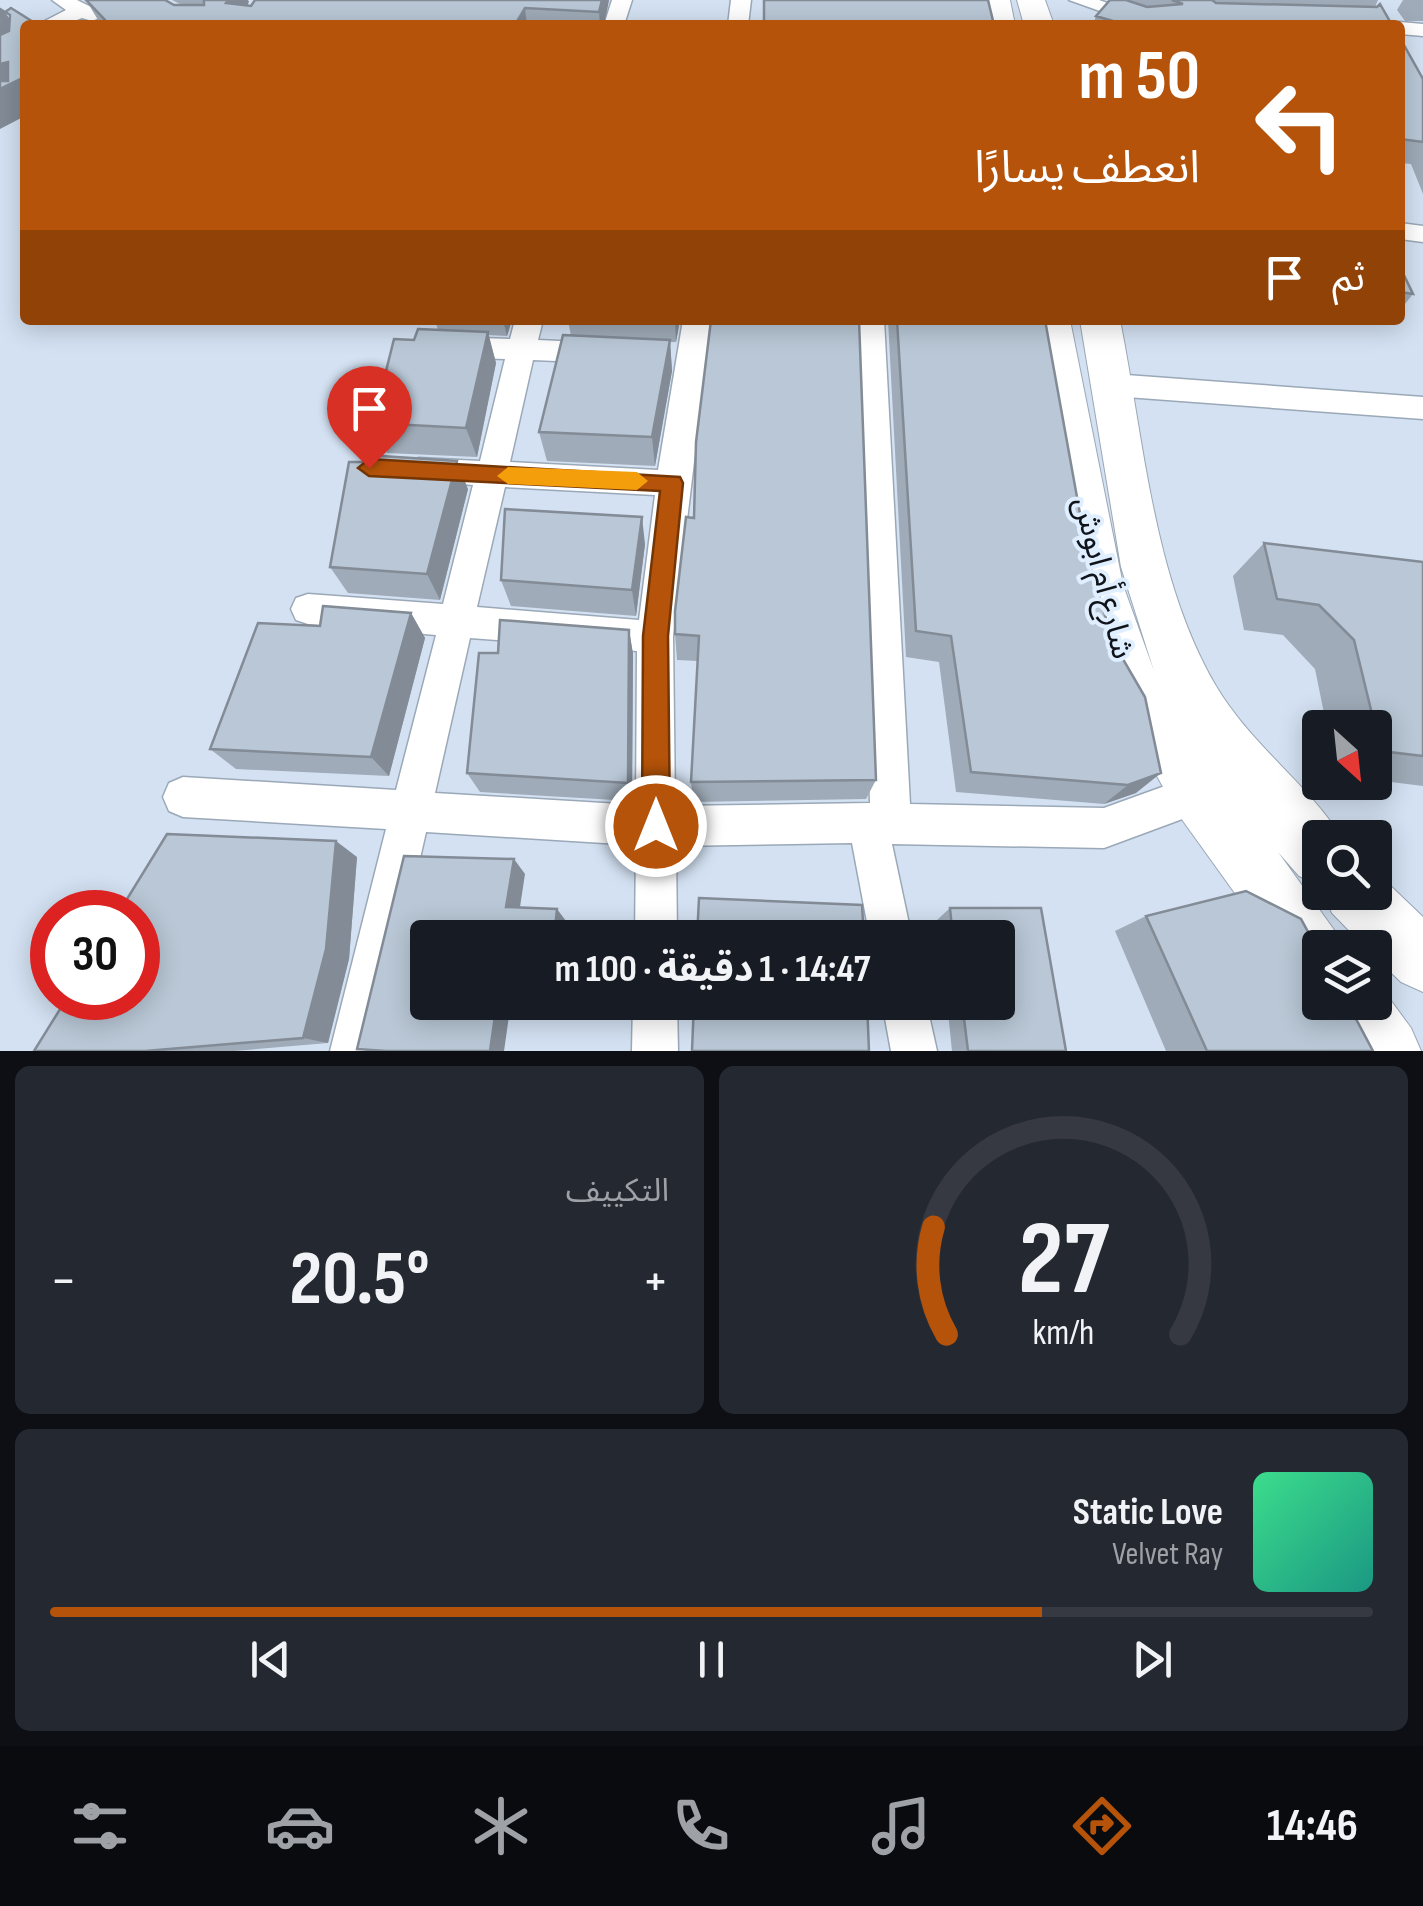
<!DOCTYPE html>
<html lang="ar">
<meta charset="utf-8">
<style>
body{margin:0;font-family:"Sofia Sans Condensed","Noto Sans Arabic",sans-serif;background:#242831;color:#f1f3f6;direction:rtl;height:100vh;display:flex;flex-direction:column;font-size:38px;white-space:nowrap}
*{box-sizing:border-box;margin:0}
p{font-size:32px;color:#9ea1a6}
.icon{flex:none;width:55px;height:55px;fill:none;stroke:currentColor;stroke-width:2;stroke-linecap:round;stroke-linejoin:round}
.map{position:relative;height:1051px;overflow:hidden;direction:ltr}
.side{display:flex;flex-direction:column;gap:15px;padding:15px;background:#0d0f14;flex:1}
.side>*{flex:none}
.top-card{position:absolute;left:20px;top:20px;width:1385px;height:305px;border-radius:10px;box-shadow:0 5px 25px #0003;direction:rtl;background:#b45309;color:#fff;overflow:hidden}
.needle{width:65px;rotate:153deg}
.controls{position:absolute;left:1302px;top:710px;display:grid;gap:20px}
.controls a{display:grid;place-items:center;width:90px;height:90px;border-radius:10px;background:#171b24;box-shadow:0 5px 25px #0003;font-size:50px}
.speed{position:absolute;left:30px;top:890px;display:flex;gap:20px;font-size:50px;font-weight:700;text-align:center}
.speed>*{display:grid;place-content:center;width:130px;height:130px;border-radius:50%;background:#171b24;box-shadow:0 5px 25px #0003;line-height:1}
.speed .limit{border:15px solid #d22;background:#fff;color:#111}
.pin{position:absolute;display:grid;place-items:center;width:85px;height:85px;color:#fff;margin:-102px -42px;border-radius:50% 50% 50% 0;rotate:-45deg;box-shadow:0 0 10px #0007}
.pin .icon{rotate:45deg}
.me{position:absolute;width:110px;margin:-55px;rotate:0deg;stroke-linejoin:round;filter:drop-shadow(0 0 8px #0008)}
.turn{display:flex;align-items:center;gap:35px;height:210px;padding:0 40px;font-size:45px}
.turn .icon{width:130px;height:130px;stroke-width:2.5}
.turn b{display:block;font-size:70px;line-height:85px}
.then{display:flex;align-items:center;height:95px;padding:0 40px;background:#0003;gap:20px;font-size:38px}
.big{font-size:75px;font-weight:700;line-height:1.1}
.side .tile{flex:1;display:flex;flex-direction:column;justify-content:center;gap:15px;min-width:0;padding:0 35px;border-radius:15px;background:#242831}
.side .dial{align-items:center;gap:0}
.dial svg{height:260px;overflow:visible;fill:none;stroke:#363941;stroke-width:7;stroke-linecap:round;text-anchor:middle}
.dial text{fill:#f1f3f6;stroke:none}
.song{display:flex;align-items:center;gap:30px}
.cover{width:120px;height:120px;border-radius:15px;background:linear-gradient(135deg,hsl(150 70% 55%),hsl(170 70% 35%))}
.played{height:10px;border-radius:5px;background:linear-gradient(90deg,#b45309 75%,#363941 75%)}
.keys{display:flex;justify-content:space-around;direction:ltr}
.heat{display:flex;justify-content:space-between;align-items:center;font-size:55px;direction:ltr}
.side .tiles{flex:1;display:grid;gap:15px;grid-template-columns:1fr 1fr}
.tile:last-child{grid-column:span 2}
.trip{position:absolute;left:410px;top:920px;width:605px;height:100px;border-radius:10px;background:#171b24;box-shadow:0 5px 25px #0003;font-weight:700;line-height:100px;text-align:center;direction:rtl}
.menu{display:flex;height:160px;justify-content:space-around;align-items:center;background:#090b0e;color:#9ea1a6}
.menu .icon{width:70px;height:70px}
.menu .active{color:#b45309}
.menu b{font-size:45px;color:#f1f3f6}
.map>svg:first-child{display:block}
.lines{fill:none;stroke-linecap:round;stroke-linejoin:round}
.street-casing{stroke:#9aa8b7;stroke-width:3}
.secondary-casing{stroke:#9aa8b7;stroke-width:2}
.street{fill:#fff;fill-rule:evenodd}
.secondary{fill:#fff;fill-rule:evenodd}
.wall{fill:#9fabb8}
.shaded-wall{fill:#828b96}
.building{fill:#b9c7d6;stroke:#828b96;stroke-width:2.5}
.route{fill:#b45309;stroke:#753606;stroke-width:2.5}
.slow{fill:#f59e0b}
.labels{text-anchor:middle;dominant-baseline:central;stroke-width:8;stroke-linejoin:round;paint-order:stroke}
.street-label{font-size:32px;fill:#10141a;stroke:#e0efff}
</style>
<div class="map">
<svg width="1423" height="1051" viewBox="0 0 1423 1051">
<rect width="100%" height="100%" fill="#d3e1f2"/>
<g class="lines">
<defs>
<path id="street" d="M52,0H77L93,8L115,0H143L92,21L82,18L64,25H37L66,10Z
M612,0H632L624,25H604Z
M731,0H751L748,25H728Z
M1069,0H1099L1170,25H1139Z
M1400,22L1423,24V36L1400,34V25H1392Z
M1400,223L1423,226V242L1400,239Z
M515,320H543L538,340L602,343L616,353L602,363L533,360L510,462L658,470L683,320H711L673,637L675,806L870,803L856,320H884L910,804L1104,808L1198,774L1212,780L1218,794L1212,808L1104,848L892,844L912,938H870L852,843L676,846L677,938H635L636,845L426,832L376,1051H330L386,829L183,817L169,811L163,797L169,783L183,777L396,790L436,635L308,624L296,620L291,609L296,598L308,594L443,604L473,485L408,479L403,470L408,461L419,458L480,461L505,359L451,357L437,347L451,337L510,339ZM505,487L655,495L639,620L477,607ZM470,638L637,651L636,805L435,793Z
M1113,374L1423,397V419L1113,396L1103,393L1098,385L1103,377Z
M633,1002H677L678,1051H632Z
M882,1002H926L937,1051H891Z"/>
<path id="secondary" d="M982,0H1010L1015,25H985Z
M1017,0H1045L1054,25H1024Z
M1030,320H1070L1123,585L1154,671L1121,567L1080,320H1120C1144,440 1153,579 1216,686C1251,745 1308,784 1342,838H1320V885L1299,876L1278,852L1347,948H1320V991L1298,981L1178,814L1096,666L1073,585Z
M1375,871L1423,917V992L1401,982L1375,957V948H1366L1332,913L1323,892H1375Z
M1375,979L1411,1028L1421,1051H1348L1320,1002V1001L1375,1002Z"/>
</defs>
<use href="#street" class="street-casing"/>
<use href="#secondary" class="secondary-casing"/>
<use href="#street" class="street"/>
<use href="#secondary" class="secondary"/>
</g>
<path class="wall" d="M86,0L174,5H182L172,0H248V5L251,6L255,0H609L604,25H101Z
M1109,0H1378L1375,7L1392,25H1093L1096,16Z
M1403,0H1423V21H1405L1397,10Z
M1400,38L1423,79V194L1411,164L1400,163Z
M1400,267L1413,294L1400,310Z
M435,320H512L507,336L488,335L496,363L477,457L387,453L373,423L414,340L438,330Z
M568,320H680L676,342H670L672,371L655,466L547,461L539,432L571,336Z
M888,320H1045L1088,558L1136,793L1104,804L956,792L939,662L906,657Z
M468,489L440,600L348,593L330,567Z
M694,518L876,780L866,799L693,802L691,782L698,661L677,660L675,634Z
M1264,543L1423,562V786L1375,780V728H1327L1315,669L1283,635L1244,630L1233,576Z
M645,544L636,616L511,606L501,580Z
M411,613L425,638L389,776L236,769L210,749L320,626Z
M629,630L633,654L632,801L480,792L467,773L498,653Z
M357,857L349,959L328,1043L234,1051H34Z
M950,908H1041L1066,1051H952L947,1002H998V938H939L937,920Z
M1146,916L1373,1051H1166L1115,931Z"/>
<path class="shaded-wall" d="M228,0H248L249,2L236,25L226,3Z
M602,0H609L604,25H600L599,12Z
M525,8L527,25H515Z
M5,12L24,41L0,51V14Z
M8,62L25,77V116L0,129V64Z
M503,320H512L507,336Z
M675,320H680L676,342Z
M488,332L496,363L477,457L466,428Z
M670,340L672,371L655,466L652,437Z
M457,461L468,489L440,600L427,574Z
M642,517L645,544L636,616L632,590Z
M411,613L425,638L389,776L371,757Z
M629,630L633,654L632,801L628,783Z
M1161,773L1136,793L1104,804L1128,785Z
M336,841L357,857L349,959L328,1043L303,1038Z
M514,859L525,874L518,920L506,907Z
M557,909L566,921L564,938H554Z
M497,1002H511L504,1051H490Z"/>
<path class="building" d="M86,0H165L174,5H204V0H228L226,3L251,6L255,0H602L599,12L525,8L515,25H110Z
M764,0H988L994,25H764Z
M1110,0H1126L1147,7L1183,4L1172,0H1212L1216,3L1377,7L1380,4L1392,25H1126L1096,16Z
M11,8L38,25H25V77L0,89V81H8V62L0,64V35L9,31L10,15L5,12L0,14V9L5,12Z
M1400,38L1423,79V142L1400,139Z
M1400,267L1413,294L1400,292Z
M711,320H859L876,780L691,782L699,636L675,634V611L686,517L694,518L696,442Z
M897,320H1045L1088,558L1113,642L1145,697L1161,773L1128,785L971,772L951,636L916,631Z
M418,329L488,332L466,428L373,423L394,339L414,340Z
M563,335L670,340L652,437L539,432Z
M365,455L457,461L427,574L330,567L349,462H364Z
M505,509L642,517L632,590L501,580Z
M1264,543L1423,562V756L1381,751L1354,640L1319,605L1277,599Z
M323,606L411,613L371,757L210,749L258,623L320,626Z
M500,620L629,630L628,783L467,773L479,653H498Z
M167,834L336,841L326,949L303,1038L145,1051H34L67,998H138V912H119Z
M404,856L514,859L506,907L557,909L554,938H428V1002H497L490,1051H386L357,1049Z
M1246,891L1301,919L1320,954V1002H1347L1373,1051H1207L1146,916Z
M699,898L862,905L864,938H697Z
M950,908H1041L1066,1051H968L962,1002H998V938H953Z
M694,1002H867L869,1051H692Z"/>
<path class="route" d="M369,459L680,477L683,483L668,636L670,826L666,836L656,840L646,836L642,826L643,636L660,491L369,476L358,468Z"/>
<path class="slow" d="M508,467L637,472L648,481L637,490L508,484L497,476Z"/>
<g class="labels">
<g class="street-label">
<text transform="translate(1103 578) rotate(76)">شارع أم ابوش</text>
</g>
</g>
</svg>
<div class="controls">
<a><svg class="needle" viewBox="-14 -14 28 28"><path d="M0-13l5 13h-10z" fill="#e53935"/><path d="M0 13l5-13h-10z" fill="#9ea1a6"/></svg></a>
<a><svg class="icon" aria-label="search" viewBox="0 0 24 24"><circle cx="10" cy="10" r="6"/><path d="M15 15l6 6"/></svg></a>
<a><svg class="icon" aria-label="layers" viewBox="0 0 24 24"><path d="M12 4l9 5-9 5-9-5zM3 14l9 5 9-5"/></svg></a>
</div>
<div class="speed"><div class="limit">30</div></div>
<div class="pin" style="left:369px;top:468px;background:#d93025"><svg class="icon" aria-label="arrive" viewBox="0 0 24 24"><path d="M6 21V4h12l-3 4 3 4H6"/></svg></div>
<svg class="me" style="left:656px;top:826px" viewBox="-20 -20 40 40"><circle r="17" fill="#b45309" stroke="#fff" stroke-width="3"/><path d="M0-11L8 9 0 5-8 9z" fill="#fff"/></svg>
<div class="trip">14:47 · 1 دقيقة · 100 m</div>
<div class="top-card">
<div class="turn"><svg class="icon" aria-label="left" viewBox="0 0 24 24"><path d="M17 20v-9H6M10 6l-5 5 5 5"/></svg><div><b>50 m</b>انعطف يسارًا</div></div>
<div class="then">ثم<svg class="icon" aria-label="arrive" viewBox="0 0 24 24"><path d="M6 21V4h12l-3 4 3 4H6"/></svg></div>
</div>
</div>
<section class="side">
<div class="tiles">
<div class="tile dial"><svg viewBox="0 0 100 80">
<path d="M14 69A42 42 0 1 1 86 69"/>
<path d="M14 69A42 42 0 0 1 10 36" stroke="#b45309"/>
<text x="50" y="56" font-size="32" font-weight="700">27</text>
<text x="50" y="72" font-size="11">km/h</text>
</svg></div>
<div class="tile"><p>التكييف</p>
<div class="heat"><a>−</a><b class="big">20.5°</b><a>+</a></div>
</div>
<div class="tile">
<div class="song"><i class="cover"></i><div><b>Static Love</b><p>Velvet Ray</p></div></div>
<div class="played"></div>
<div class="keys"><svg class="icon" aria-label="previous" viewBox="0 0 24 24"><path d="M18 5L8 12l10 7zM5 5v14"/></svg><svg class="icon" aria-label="pause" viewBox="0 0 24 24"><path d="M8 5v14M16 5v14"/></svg><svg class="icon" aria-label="next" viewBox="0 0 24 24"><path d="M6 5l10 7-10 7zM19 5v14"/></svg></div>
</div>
</div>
</section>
<nav class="menu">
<b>14:46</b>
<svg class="icon active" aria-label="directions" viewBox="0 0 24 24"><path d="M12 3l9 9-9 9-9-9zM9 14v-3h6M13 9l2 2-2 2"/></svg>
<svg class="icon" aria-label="music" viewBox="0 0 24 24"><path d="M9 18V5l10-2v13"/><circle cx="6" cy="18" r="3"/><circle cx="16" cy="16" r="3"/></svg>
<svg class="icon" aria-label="phone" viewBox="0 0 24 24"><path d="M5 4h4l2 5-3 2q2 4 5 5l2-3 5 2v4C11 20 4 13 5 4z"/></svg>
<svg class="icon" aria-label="climate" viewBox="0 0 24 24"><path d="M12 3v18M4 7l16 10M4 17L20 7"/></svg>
<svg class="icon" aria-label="car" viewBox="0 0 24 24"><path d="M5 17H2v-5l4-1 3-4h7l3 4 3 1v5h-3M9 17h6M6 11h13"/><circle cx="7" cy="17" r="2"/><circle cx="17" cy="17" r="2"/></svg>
<svg class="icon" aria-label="filters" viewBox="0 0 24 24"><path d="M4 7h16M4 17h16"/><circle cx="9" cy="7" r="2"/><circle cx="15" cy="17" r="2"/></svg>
</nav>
